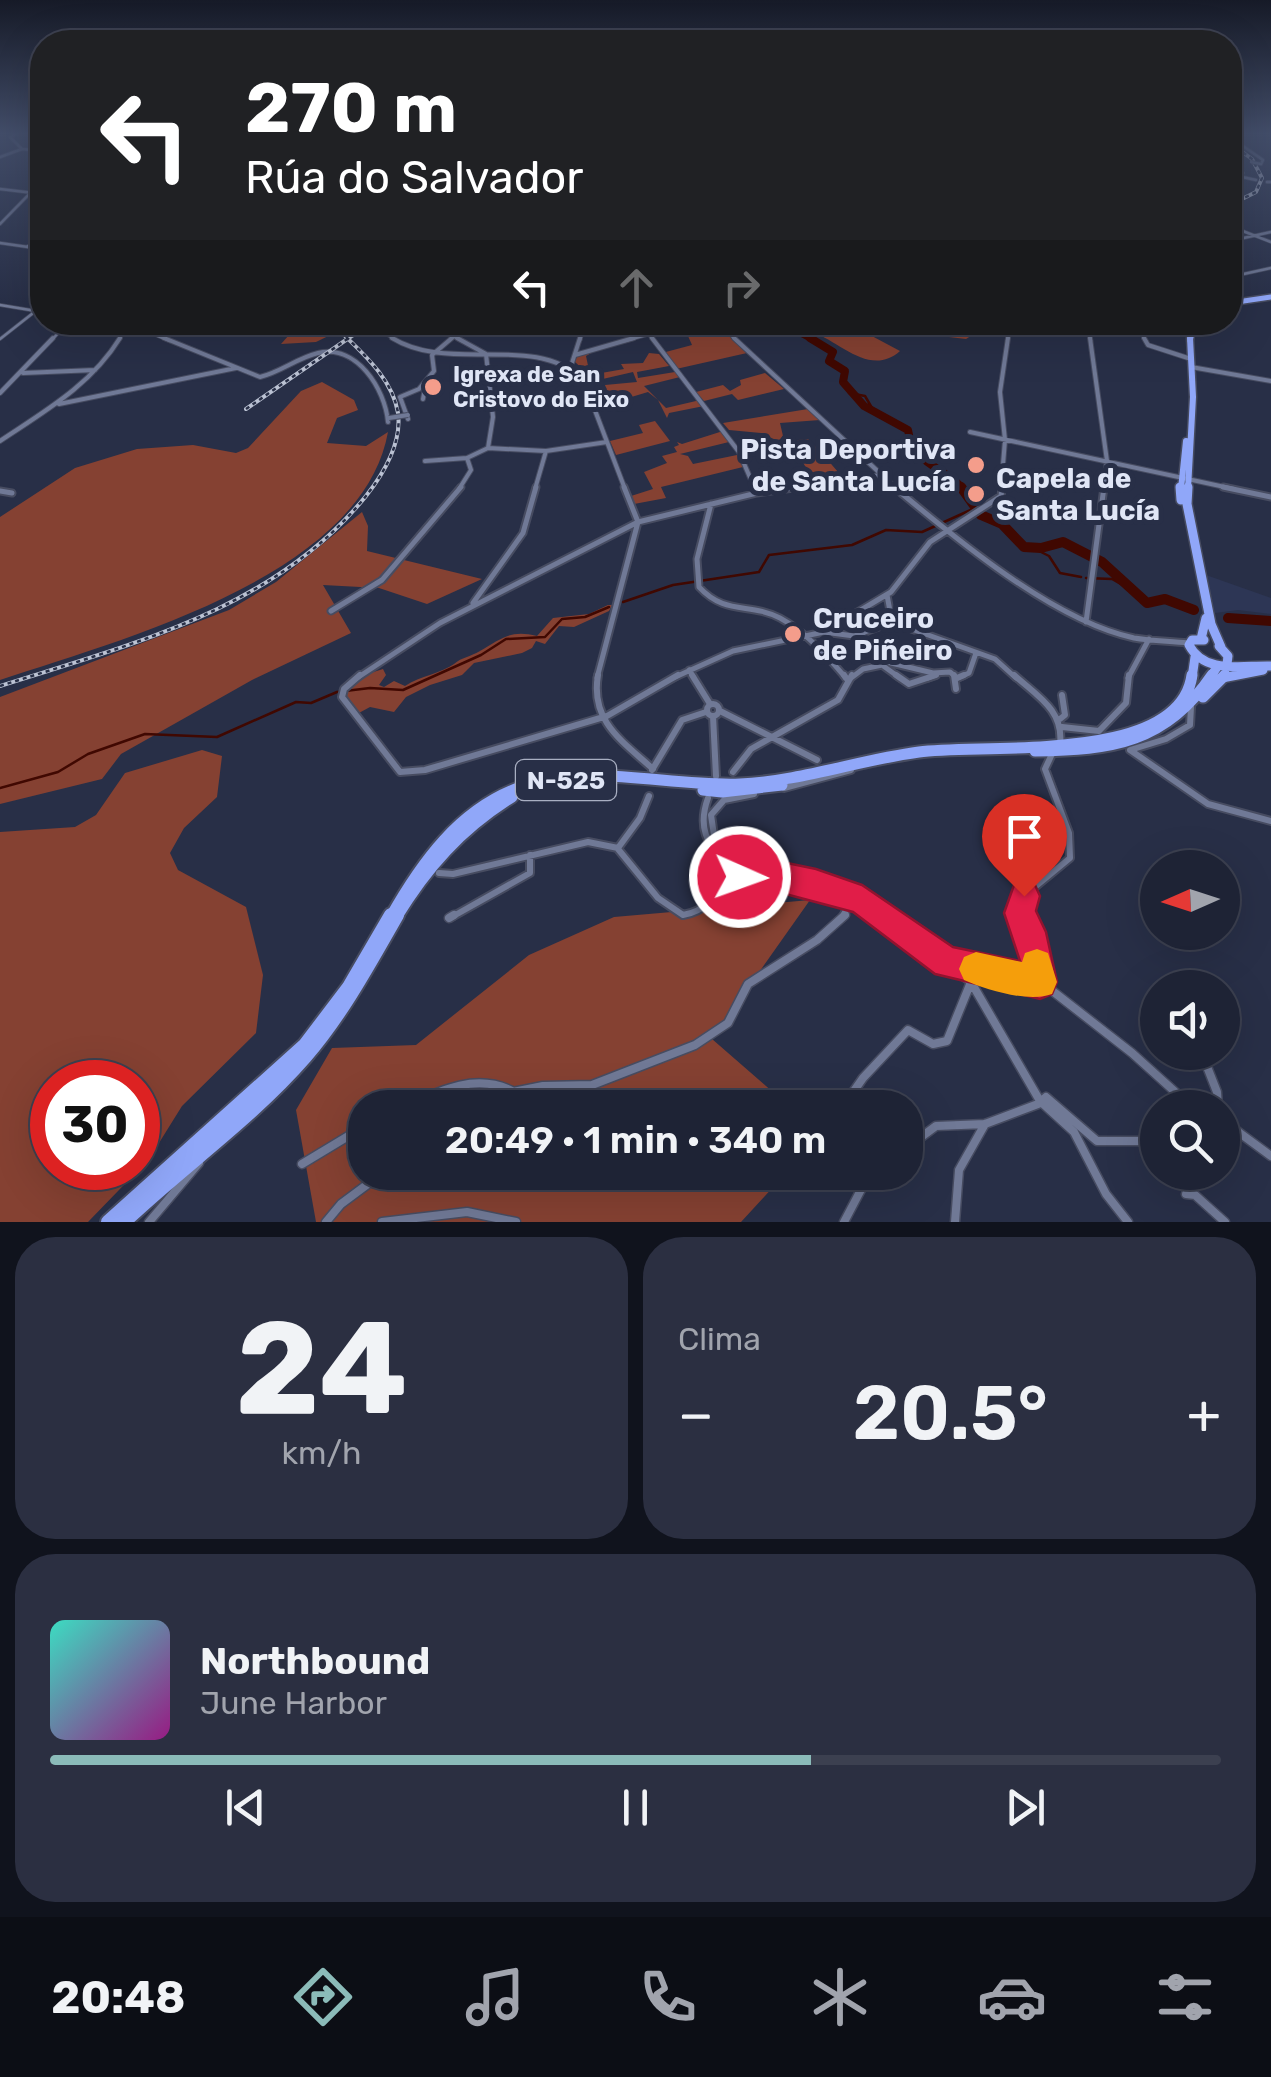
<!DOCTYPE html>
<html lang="es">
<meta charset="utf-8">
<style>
body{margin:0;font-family:Rubik,sans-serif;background:#2b2f41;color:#f1f3f6;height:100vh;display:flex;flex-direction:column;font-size:38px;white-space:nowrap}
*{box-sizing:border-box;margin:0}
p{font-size:32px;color:#a1a4ad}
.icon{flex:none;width:55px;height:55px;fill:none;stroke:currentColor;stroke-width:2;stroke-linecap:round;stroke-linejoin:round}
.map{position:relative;height:1222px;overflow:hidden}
.drawer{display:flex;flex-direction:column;gap:15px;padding:15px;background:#10131d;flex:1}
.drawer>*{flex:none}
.top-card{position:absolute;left:30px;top:30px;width:1212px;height:305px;border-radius:40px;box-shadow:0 10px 40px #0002,0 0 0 2px #3c4050;background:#202124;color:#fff;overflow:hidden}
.needle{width:65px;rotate:267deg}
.buttons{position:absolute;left:1140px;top:850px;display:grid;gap:20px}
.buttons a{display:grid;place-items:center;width:100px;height:100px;border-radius:50%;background:#1e2335;box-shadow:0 10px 40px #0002,0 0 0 2px #3c4050;font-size:50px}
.speed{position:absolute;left:30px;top:1060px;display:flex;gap:20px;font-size:50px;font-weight:700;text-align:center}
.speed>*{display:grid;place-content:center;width:130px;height:130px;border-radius:50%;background:#1e2335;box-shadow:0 10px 40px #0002,0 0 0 2px #3c4050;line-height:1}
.speed .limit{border:15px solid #d22;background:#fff;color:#111}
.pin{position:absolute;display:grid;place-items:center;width:85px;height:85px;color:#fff;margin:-102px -42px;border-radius:50% 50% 50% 0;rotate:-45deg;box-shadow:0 0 10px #0007}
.pin .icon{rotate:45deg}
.me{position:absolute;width:110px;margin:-55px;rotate:92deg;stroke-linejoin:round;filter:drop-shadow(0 0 8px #0008)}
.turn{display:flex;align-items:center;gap:35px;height:210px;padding:0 50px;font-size:45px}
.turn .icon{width:130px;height:130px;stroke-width:2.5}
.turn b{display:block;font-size:70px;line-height:85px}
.lanes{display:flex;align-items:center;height:95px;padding:0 50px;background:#0003;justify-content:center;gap:50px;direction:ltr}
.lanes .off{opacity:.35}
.big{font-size:75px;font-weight:600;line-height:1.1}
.drawer .card{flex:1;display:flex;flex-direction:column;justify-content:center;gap:15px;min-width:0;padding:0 35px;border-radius:40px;background:#2b2f41}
.drawer .dial{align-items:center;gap:0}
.dial b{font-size:130px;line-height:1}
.song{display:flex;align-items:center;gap:30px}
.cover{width:120px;height:120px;border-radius:15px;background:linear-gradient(135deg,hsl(170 70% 55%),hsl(310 70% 35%))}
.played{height:10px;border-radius:5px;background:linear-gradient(90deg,#8bbbb9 65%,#3c4050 65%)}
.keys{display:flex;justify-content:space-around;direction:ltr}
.heat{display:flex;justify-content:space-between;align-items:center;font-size:55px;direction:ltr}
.drawer .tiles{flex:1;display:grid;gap:15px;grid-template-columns:1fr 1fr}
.card:last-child{grid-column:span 2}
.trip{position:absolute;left:348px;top:1090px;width:575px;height:100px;border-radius:40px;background:#1e2335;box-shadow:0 10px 40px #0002,0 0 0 2px #3c4050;font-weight:600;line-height:100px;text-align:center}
.menu{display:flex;height:160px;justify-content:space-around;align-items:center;background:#0c0e15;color:#a1a4ad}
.menu .icon{width:70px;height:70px}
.menu .current{color:#8bbbb9}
.menu b{font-size:45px;color:#f1f3f6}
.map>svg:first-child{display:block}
.built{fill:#2d3655}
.green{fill:#854132;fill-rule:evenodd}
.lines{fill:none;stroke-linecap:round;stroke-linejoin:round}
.stream{stroke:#400801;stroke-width:2.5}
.river-far3{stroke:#400801;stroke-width:5}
.river-far2{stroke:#400801;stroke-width:6}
.river-far1{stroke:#400801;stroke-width:8}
.river{stroke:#400801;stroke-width:10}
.minor-far4-casing{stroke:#474c61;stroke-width:4}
.minor-far3-casing{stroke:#474c61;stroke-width:6}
.minor-far2-casing{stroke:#474c61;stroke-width:9}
.minor-far1-casing{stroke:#474c61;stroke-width:10}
.minor-casing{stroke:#474c61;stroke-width:11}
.highway-far4-casing{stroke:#474c61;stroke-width:8}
.highway-far3-casing{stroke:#474c61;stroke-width:9}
.highway-far2-casing{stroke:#474c61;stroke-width:12}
.highway-far1-casing{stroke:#474c61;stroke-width:15}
.highway-casing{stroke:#474c61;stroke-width:18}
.minor-far4{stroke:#707996;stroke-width:2.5}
.minor-far3{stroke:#707996;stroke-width:4}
.minor-far2{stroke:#707996;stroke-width:5}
.minor-far1{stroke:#707996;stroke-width:6}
.minor{stroke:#707996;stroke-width:8}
.highway-far4{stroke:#90a7f9;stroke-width:5}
.highway-far3{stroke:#90a7f9;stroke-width:6}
.highway-far2{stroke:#90a7f9;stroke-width:9}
.highway-far1{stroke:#90a7f9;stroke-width:11}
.highway{stroke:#90a7f9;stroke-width:14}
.rail-casing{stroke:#bbc2d3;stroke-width:4}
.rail{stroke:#282f47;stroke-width:2.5;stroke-dasharray:4;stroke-linecap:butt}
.minor-bridge-far1-casing{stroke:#474c61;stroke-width:4;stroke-linecap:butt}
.minor-bridge-casing{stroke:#474c61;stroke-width:6;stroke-linecap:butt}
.minor-bridge-far1{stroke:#707996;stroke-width:2.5}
.minor-bridge{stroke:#707996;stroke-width:4}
.route{fill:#e11d48;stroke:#92132f;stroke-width:2.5}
.slow{fill:#f59e0b}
.poi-dot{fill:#f49d8b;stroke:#282f47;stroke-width:4}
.labels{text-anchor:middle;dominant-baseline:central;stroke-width:10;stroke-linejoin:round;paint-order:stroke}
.far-poi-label{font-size:22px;font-weight:bold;fill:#e0e6f6;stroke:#282f47;text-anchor:start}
.shield{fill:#282f47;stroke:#a9afc2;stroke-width:2.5}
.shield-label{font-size:25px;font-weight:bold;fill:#e0e6f6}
.poi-label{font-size:28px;font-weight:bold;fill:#e0e6f6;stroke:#282f47;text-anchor:start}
</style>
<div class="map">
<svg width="1271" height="1222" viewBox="0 0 1271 1222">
<rect width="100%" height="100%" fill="#282f47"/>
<path class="built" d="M1206,575L1271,598V614L1238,610L1215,613Z"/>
<path class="green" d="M952,322L977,332L966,339L872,328L870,335L900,351C871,377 841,343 813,332C797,326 781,326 765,323Z
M274,323H355L316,342L281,344L289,335L273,331Z
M720,325L747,353L676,369L662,353L692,345L688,336Z
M593,352L586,356L590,375L624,369L621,364L643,363L649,353L659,354L669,366L637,372L638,378L675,372L680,377L644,386L666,408L696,401L694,394L704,406L669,413L667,418L658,400L648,392L628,398L608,396L605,385L637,382L633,372L594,381L591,389L586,372L575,362L577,356Z
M765,373L784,389L738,400L732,394L704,401L696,392L723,385L730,391L741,385L740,380Z
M322,382L354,400L358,410L337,418L327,443L366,446L388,432C362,577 119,640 0,680V517L75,468L137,449L193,445L236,453L248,448L301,391Z
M808,409L820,420L780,423L783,436L778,441L761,433L729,430L723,423Z
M655,421L670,441L616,455L610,441L643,433L639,425Z
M723,431L729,442L680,454L688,456L693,464L737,455L743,467L661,487L666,498L634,504L631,496L653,489L644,472L667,463L662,456L677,452L674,447L679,445L677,442L682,444Z
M808,439L821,452L848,446L854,453L826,458L844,479L816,483L789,441Z
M362,512L368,526L367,551L482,579L427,604L379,588L323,585L351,633L252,680L121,754L102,779L0,804V697L229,610L276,582Z
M608,605H612L609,611L574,627L559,626L545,644L536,641L532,648L522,653L474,663L462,675L430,685L406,697L394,712L370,707L357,714L344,696L346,689L364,675L383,669L386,675L379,685L384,687L394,681L405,686C420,676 442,673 454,664C462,657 470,657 480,651C501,639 510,629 537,636L553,618L589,614Z
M202,750L222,756L217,797L184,828L170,853L178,870L246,907L263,975L256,1033L182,1106L149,1159L88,1222H0V832L75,827L96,815L125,773ZM52,1082H138V1168H52Z
M810,900L712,1039L790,1107L365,1108V1172L786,1173L741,1222H316L296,1110L332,1048L416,1045L529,955L614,917Z"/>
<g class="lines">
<path class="stream" d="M849,393L865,396L872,408L908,430
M1033,548L1049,556L1060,573L1081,577
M1086,578L1112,579L1133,591
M623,602L673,585L759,572L769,555L852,545L886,530L922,532L977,507
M0,788L58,772L88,754L145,734L217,737L296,702L311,703L337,692L370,688L403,690L481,655L506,639L545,637L562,619L585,617L609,607"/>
<path class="river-far3" d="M16,132L42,133"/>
<path class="river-far2" d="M779,322L815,341"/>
<path class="river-far1" d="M810,338L833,352L829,361L845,371L843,382L864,406L908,430C913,466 946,467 963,489"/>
<path class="river" d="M961,487L981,515L1002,524L1024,547L1041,548L1063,542L1102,562L1147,603L1165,599L1194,610
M1228,618L1271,621"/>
<defs>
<path id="minor-far4" d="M19,132L10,137L22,149L42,151
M1230,137L1263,160L1261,164
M0,157L22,149
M1230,174L1243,173L1232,161
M1233,175L1256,180
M1267,182H1271
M0,189L42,194
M0,224L42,181
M1230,226L1271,242
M1230,241L1271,232
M0,243L42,249
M27,247L42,237
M1230,277L1271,268
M0,305L42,312
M140,322L153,334L170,341
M368,322L397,341
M578,322L584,328L580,341
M639,322L654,341
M717,322L737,341
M1088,322L1091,341
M1134,322L1146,341
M454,337L462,341
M0,339L42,306
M51,341L68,322
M118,341L130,322
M449,341L462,322
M625,341L693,322
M1007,341L1010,322"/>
<path id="minor-far3" d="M164,338L260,377C281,372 297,358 318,353C357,344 385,389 388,422
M392,338C451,374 531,332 583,379L625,489
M457,338L486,354L493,417L488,448
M652,338L739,452L755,489
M734,338L897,489
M1090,338L1107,461L1103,489
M1144,338L1148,345L1191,359
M575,355L634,338
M571,366L580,338
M1191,367L1271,381
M23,373L95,370
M0,393L53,338
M423,399L426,383
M59,404L236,368
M408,419L400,397L419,389L434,371L432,355L452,338
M970,432L1234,489
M0,441C45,411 91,385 120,338
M425,461L467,458L488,448L546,451L607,442
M459,489L471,470L467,458
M535,489L546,451
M784,489L881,475
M1001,489L1005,440L1000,392L1008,338"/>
<path id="minor-far2" d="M754,487L757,493
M894,487C956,539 1054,621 1134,638C1152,641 1170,641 1188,643
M1223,487L1271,497
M0,491L12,493
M711,504L697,559L699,587C726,616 749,602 780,618C806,632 827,656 846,678
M473,603L523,533L536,487
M331,611L382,580L461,487
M892,622L995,659L1016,678
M1086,622L1104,487
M824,632L854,636L892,622L887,595
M863,636L881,653L883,661
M689,670L694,678
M357,678L440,623L638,522L757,493L801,487
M597,678L638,522L624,487
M673,678L733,651L824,632L891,592L930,542L1001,496L1002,487
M851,678L863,669L882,665
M900,678L882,665L883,661L933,673L950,672L957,678
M928,678L936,675
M958,678L969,673L976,653
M1128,678L1149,639"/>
<path id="minor-far1" d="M360,675L344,689L342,697L400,772L425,770L607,716L678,675
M598,675C590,721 622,741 653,769
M692,675L710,704
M844,675L846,678
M896,675L909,684L936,675
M954,675L956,689
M1014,675C1037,696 1064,710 1060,744
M957,678L964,675
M707 710a6 6 0 1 1 12 0a6 6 0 1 1-12 0Z
M1191,707L1190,725L1166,739L1130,750L1208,804L1271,821
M720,711L817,760
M713,716L716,776
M1060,719L1065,715L1062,695
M1062,727L1099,731L1126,703L1129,675
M652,770L682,720L706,712
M733,772L751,749L838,700L852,675
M784,788L851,770
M754,794L724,800L711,815L715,842L732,860C744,860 750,867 761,872C806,891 844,883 889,918
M708,798C698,826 705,846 730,862
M618,848L640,818L649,796
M618,849L658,898L683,915C707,911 718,894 732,875L730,862
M439,873L453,874L588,842L618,848
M732,875L763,873
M450,918L530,873V855
M842,918L853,897
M1024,918L1019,906L1024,896L1070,858L1069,833L1045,769L1052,754"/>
<path id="minor" d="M886,915L971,982L1040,1101L1074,1132L1106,1194L1128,1222
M1023,915L1041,982
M449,918L454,915
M948,963L1041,982L1132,1053L1193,1108
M1206,1064L1217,1092L1218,1108
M402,1108C437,1092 475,1072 512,1091
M487,1108L513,1092L543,1086L592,1085L695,1045L728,1023L748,984L817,940L845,915
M842,1108L863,1078L908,1030L933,1044L947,1041L971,982
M1222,1120L1271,1156
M905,1149L936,1126L985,1124L1038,1104L1046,1097L1097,1141H1139L1158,1150
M302,1164L365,1126
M1186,1194L1195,1195L1225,1222
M149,1222L199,1163
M326,1222L341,1204L384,1172
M382,1222L467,1212L516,1222
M844,1222L864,1184L879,1172
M955,1222L959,1170L985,1124"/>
<path id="highway-far4" d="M1230,303L1271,297
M1190,341L1195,322"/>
<path id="highway-far3" d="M1181,489L1186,441
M1188,489L1193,397L1190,338"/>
<path id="highway-far2" d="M1180,487L1181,500
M1188,487L1187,504L1211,624L1221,647
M1201,639L1206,618
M1204,640H1192L1189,645C1205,675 1242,665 1271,666
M1219,646L1228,656L1227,664
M1192,678L1195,657
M1210,678L1217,667
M1222,678L1263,670"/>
<path id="highway-far1" d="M1203,697L1225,675
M1035,751C1112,750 1166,743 1212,675
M703,790L722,792L782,785
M390,918C421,863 459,809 521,787C591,762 668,787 740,784C801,781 859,760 919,752C985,743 1180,765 1192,675
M396,918C427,867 461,829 512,797"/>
<path id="highway" d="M108,1222L305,1045L349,987L391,915
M124,1222C183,1166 252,1118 305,1057C342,1014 369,964 397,915"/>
</defs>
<use href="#minor-far4" class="minor-far4-casing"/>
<use href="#minor-far3" class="minor-far3-casing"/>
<use href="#minor-far2" class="minor-far2-casing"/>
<use href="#minor-far1" class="minor-far1-casing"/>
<use href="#minor" class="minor-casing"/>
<use href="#highway-far4" class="highway-far4-casing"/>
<use href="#highway-far3" class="highway-far3-casing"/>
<use href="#highway-far2" class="highway-far2-casing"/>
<use href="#highway-far1" class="highway-far1-casing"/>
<use href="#highway" class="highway-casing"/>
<use href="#minor-far4" class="minor-far4"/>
<use href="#minor-far3" class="minor-far3"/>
<use href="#minor-far2" class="minor-far2"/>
<use href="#minor-far1" class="minor-far1"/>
<use href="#minor" class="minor"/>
<use href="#highway-far4" class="highway-far4"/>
<use href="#highway-far3" class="highway-far3"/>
<use href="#highway-far2" class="highway-far2"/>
<use href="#highway-far1" class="highway-far1"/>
<use href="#highway" class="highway"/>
<defs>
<path id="rail" d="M1230,143L1252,159L1262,178L1256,192L1230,205
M246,409L372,322
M0,686C132,644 275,609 366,496C384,473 402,443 398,413C392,375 356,348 331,322"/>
</defs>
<use href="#rail" class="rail-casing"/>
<use href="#rail" class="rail"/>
<defs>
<path id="minor-bridge-far1" d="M1251,162L1261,164"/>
<path id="minor-bridge" d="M389,418L408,415"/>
</defs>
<use href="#minor-bridge-far1" class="minor-bridge-far1-casing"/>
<use href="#minor-bridge" class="minor-bridge-casing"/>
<use href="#minor-bridge-far1" class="minor-bridge-far1"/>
<use href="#minor-bridge" class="minor-bridge"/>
</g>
<linearGradient id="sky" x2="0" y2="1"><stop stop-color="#161a27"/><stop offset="0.44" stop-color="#424d69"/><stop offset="1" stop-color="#424d69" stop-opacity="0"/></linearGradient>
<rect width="1271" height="303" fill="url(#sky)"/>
<path class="route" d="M763,858L816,869L862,885L953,947L1020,961L1004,913L1014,885L1024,881L1035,885L1040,896L1036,911L1046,932L1057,982L1052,994L1040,999L935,974L853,912L763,888L740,892L729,887L725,877L729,866Z"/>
<path class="slow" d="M1037,949L1048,953L1057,982L1052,994C1029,1003 987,990 964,980L959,969L964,957L976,952L1022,962L1025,953Z"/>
<g class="poi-dot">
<circle cx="433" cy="387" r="10"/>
<circle cx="976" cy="465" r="10"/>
<circle cx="976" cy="494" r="10"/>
<circle cx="793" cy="634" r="10"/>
</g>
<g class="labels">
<g class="far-poi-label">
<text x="453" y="374">Igrexa de San<tspan x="453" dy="25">Cristovo do Eixo</tspan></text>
</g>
<rect class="shield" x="516" y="760" width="100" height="40" rx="8"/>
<g class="shield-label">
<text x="566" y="780">N-525</text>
</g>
<g class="poi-label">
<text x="956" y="449" text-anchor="end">Pista Deportiva<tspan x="956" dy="32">de Santa Lucía</tspan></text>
<text x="996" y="478">Capela de<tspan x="996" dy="32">Santa Lucía</tspan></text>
<text x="813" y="618">Cruceiro<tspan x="813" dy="32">de Piñeiro</tspan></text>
</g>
</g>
</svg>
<div class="buttons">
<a><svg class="needle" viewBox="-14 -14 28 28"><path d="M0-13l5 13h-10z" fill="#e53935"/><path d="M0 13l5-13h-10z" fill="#a1a4ad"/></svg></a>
<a><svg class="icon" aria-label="sound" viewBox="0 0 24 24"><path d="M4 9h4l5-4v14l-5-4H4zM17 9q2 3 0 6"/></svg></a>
<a><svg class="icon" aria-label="search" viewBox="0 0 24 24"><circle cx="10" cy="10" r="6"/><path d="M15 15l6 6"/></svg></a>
</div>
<div class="speed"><div class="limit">30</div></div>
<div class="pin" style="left:1024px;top:896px;background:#d93025"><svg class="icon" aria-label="arrive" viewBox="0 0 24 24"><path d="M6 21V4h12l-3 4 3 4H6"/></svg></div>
<svg class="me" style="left:740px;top:877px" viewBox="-20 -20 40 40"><circle r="17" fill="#e11d48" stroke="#fff" stroke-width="3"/><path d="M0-11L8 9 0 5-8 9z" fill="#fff"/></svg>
<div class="trip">20:49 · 1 min · 340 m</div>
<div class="top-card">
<div class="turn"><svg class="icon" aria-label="left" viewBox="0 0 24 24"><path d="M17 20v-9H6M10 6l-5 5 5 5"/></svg><div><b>270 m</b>Rúa do Salvador</div></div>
<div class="lanes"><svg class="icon" aria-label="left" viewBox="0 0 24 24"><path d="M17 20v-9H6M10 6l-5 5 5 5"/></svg><svg class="icon off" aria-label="ahead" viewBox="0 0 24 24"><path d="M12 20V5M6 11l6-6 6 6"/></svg><svg class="icon off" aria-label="right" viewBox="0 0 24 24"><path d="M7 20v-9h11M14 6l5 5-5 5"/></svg></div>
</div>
</div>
<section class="drawer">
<div class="tiles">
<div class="card dial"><b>24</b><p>km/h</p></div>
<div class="card"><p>Clima</p>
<div class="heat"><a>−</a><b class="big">20.5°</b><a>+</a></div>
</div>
<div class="card">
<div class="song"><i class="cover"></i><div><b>Northbound</b><p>June Harbor</p></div></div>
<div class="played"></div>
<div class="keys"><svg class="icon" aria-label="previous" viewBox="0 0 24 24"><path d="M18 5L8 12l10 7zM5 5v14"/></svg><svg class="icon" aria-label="pause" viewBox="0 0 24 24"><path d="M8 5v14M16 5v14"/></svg><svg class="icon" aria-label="next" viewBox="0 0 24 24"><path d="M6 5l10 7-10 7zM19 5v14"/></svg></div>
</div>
</div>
</section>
<nav class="menu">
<b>20:48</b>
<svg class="icon current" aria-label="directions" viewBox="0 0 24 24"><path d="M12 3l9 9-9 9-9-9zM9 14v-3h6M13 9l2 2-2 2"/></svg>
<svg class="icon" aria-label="music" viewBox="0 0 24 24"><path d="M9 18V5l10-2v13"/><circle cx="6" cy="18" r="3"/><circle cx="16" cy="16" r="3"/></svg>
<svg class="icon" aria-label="phone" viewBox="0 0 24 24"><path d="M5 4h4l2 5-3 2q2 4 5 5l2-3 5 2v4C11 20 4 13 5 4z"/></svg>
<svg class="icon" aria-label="climate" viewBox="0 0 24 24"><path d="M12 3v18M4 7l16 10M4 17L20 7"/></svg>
<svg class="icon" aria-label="car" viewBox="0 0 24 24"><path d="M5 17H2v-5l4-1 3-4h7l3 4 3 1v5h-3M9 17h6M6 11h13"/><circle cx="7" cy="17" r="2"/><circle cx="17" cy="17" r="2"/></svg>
<svg class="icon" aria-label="filters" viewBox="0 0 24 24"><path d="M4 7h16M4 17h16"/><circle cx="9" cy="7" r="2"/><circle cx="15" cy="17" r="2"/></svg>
</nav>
